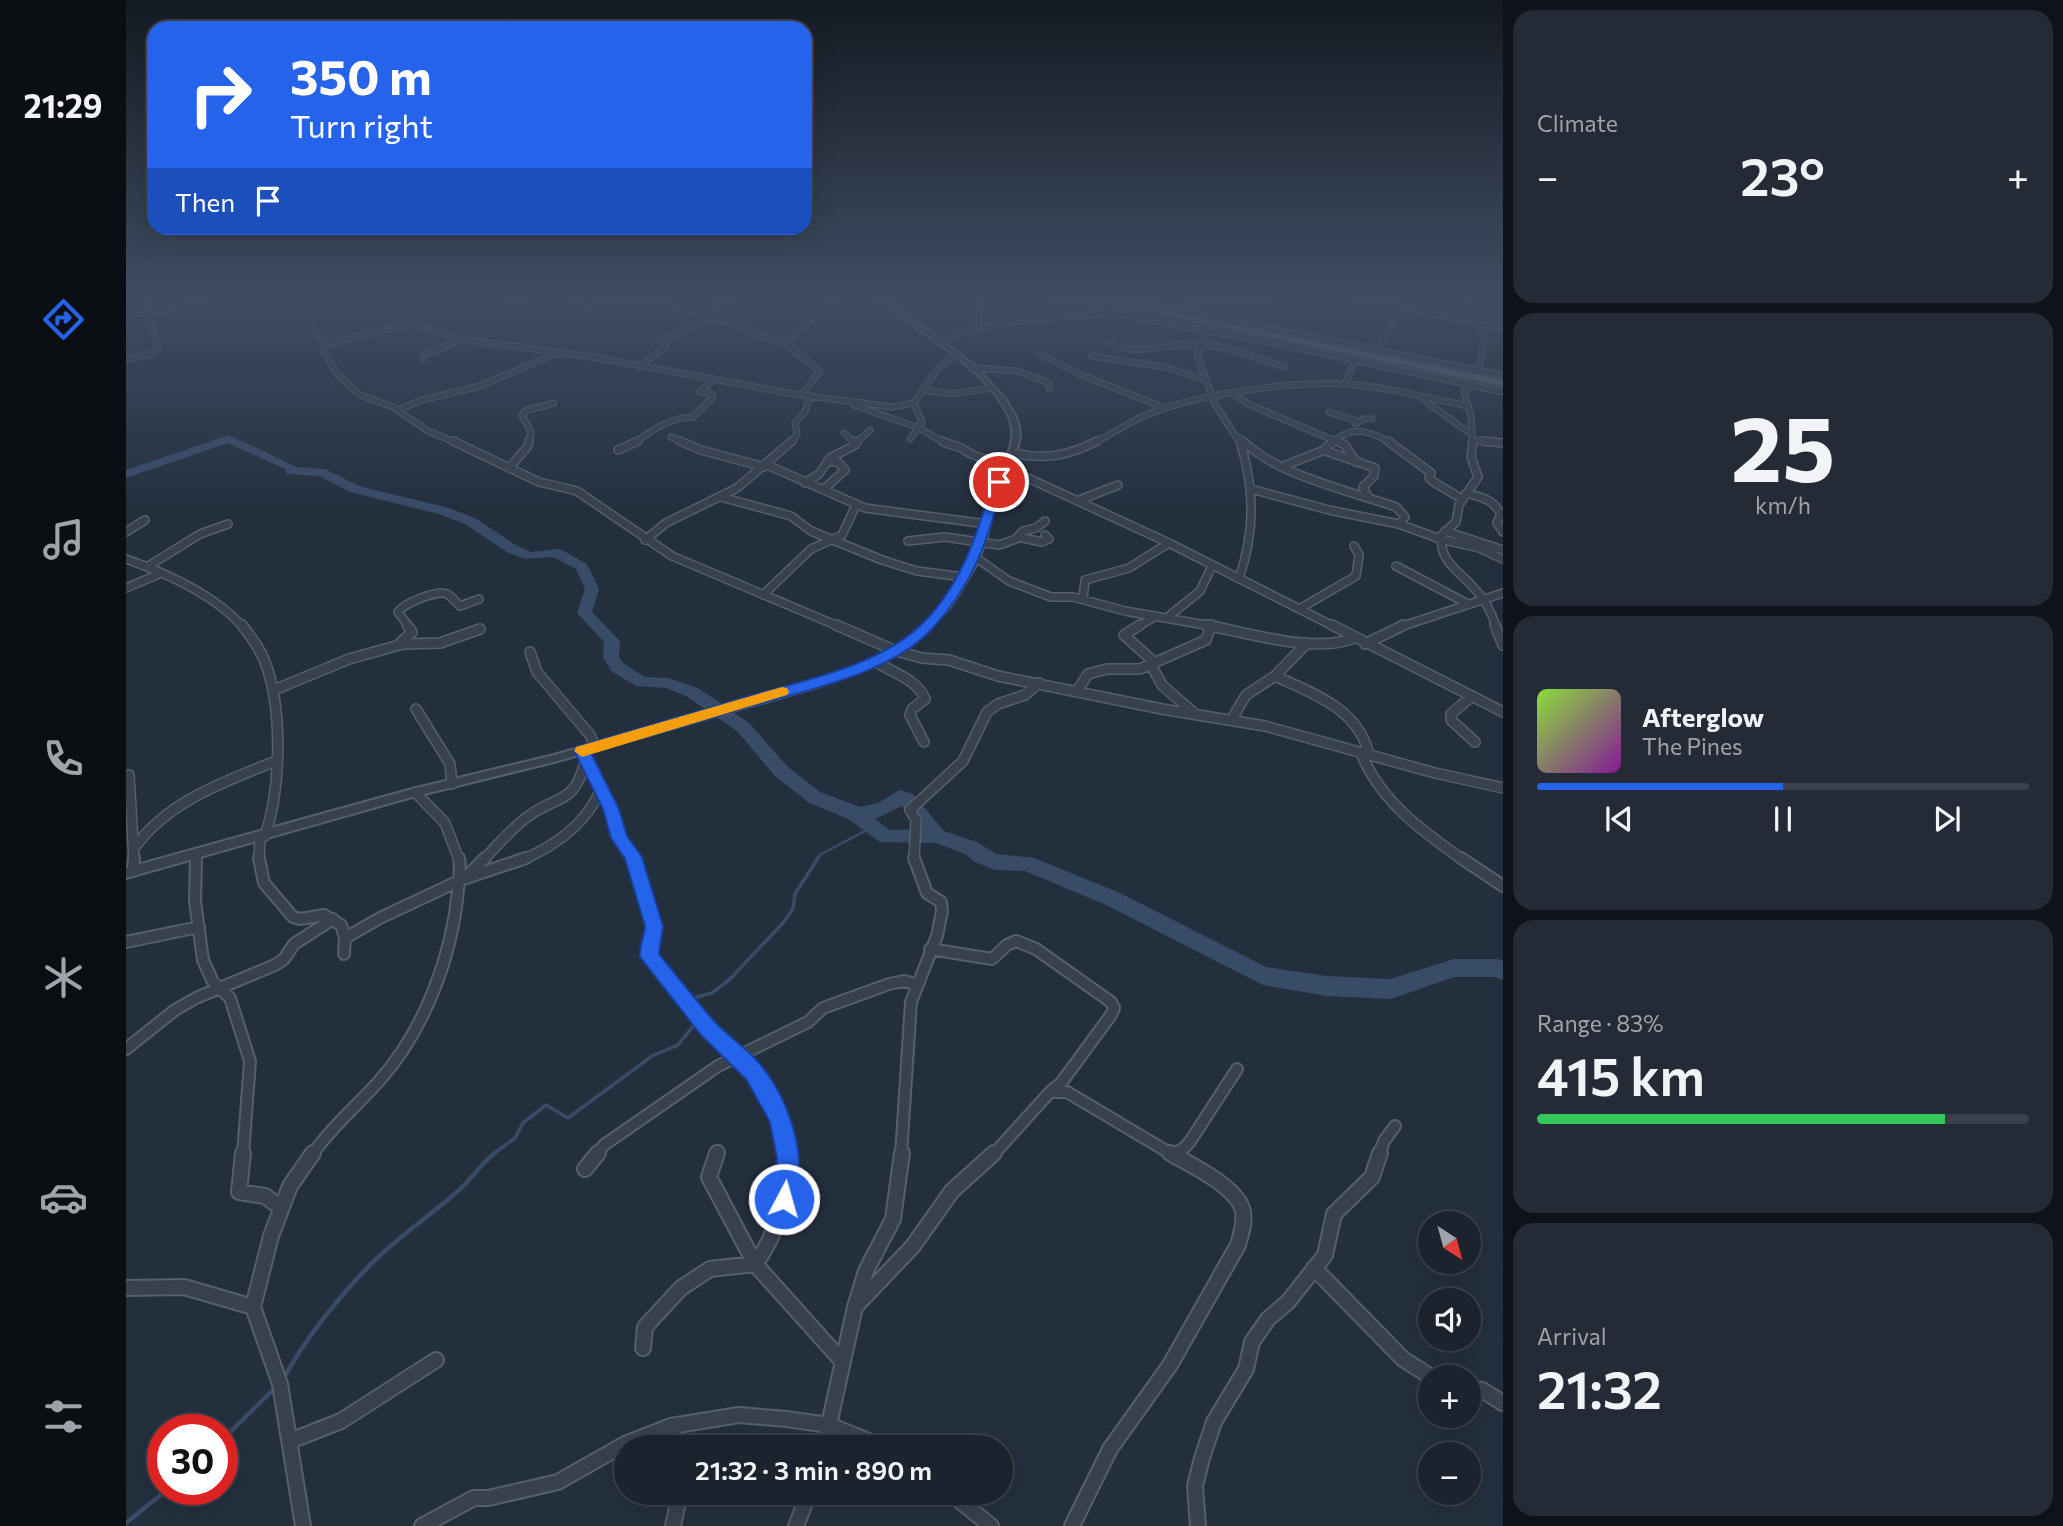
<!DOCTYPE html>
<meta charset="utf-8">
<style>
body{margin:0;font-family:Commissioner,sans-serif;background:#242b36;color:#f1f3f6;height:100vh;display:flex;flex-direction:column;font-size:26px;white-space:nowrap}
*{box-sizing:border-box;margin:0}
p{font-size:23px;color:#a0a4aa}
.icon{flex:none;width:38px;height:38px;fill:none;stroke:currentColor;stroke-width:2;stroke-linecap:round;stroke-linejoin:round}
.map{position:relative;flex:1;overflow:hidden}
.panel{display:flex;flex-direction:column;gap:10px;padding:10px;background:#0f1319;width:560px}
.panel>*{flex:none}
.guide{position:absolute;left:21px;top:21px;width:665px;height:214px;border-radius:21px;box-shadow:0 7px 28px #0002,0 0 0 2px #39404a;background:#2563eb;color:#fff;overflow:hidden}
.needle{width:46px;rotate:144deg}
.controls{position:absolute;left:1292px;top:1211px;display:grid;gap:14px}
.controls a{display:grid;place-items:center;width:63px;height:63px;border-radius:50%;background:#1b232e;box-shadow:0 7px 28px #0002,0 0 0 2px #39404a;font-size:35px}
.speed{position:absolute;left:21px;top:1414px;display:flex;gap:14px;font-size:35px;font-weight:700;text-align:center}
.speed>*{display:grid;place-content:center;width:91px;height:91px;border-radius:50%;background:#1b232e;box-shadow:0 7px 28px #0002,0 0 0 2px #39404a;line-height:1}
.speed .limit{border:10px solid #d22;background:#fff;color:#111}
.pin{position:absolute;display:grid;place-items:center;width:60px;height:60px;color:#fff;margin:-30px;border:4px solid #fff;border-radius:50%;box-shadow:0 2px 7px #0007}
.me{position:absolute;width:77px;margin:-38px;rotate:6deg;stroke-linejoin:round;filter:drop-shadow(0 0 5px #0008)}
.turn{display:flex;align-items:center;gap:24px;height:147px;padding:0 28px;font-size:32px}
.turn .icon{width:91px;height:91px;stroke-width:2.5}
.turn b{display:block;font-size:49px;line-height:60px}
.then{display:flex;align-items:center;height:66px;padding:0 28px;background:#0003;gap:14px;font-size:26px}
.big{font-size:52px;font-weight:600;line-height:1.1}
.panel .card{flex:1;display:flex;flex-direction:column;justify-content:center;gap:10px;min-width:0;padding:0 24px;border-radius:21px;background:#242b36}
.panel .dial{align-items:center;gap:0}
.dial b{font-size:91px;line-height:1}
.song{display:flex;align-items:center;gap:21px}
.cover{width:84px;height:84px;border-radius:10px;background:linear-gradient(135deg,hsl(90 70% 55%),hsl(290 70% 35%))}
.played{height:7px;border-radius:4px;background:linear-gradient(90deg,#2563eb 50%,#39404a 50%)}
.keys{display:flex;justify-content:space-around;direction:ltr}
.heat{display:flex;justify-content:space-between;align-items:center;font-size:38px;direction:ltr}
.charge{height:10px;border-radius:5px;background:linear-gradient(90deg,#34c759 83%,#39404a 0)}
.trip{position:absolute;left:488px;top:1435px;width:399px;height:70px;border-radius:35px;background:#1b232e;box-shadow:0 7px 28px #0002,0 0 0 2px #39404a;font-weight:600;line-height:70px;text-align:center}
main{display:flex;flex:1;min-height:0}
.tabs{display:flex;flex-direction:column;width:126px;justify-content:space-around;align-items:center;background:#0b0e12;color:#a0a4aa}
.tabs .icon{width:49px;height:49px}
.tabs .current{color:#2563eb}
.tabs b{font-size:32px;color:#f1f3f6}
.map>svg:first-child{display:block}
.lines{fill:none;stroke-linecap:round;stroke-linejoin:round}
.stream-far2{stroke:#394c67;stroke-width:2.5}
.stream-far1{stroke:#394c67;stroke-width:3.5}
.stream{stroke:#394c67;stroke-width:4.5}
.river{fill:#394c67;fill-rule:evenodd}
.minor-far4-casing{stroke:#565f6c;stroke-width:7}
.minor-far3-casing{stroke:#565f6c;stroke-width:10}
.minor-far2-casing{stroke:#565f6c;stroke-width:12}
.minor-far1-casing{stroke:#565f6c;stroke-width:14}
.minor-casing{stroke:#565f6c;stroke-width:18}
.tertiary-casing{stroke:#565f6c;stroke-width:4}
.primary-casing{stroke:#414a57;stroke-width:4}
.minor-far4{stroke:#38414e;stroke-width:5}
.minor-far3{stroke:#38414e;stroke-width:7}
.minor-far2{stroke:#38414e;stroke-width:9}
.minor-far1{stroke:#38414e;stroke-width:10}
.minor{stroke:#38414e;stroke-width:14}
.tertiary{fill:#38414e;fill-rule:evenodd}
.primary{fill:#56606e;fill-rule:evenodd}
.route{fill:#2563eb;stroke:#184099;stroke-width:2}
.slow{fill:#f59e0b}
</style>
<main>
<nav class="tabs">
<b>21:29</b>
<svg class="icon current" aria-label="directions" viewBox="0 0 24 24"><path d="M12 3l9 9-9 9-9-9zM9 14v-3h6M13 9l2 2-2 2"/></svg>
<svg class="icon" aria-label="music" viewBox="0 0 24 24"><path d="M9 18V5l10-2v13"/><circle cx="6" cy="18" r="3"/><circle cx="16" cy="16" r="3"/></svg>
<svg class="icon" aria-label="phone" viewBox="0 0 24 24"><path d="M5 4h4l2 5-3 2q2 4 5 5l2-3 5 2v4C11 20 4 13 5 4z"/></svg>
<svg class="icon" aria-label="climate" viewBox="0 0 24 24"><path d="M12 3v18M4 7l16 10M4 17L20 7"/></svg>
<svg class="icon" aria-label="car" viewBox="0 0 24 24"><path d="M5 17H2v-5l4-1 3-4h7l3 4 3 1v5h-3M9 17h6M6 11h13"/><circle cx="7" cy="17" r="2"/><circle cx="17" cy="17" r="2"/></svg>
<svg class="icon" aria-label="filters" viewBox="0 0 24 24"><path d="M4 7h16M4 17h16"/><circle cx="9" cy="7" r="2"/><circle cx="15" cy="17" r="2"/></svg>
</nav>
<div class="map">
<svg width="1377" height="1526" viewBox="0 0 1377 1526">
<rect width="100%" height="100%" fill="#242f3e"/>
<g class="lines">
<path class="stream-far2" d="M691,860L695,854L745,828"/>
<path class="stream-far1" d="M564,999L586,993L604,979L657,923L667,909L669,894L692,858
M366,1155L389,1138L397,1123L420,1105L442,1118L526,1056L552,1045L572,1020"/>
<path class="stream" d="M158,1378C178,1340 215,1294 246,1263C272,1237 304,1216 332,1191C346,1179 355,1163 369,1153
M96,1440L149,1388
M0,1523L42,1489"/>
<path class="river" d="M103,435L171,467L199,469L233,486L323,508L349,518L391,546L405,552L434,549L461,564L473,589L466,612L494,641L493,657L497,663L519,677L542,678L572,688L623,723L661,766L694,792L734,807L752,803L774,790L787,794L818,831L851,842L870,854L908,858L994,893L1140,967L1200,976L1265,979L1328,959H1371L1377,961V980L1369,977H1328L1265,999L1200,996L1137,985L980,905L899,871L869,870L849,862L839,854L810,843L754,842L722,819L682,802L649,776L611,731L560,696L540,688L510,686L485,671L477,657L478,642L451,613L459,589L450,569L427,557L399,559L381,552L339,524L313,514L224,492L193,476L161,474L159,469L102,443L0,478V470ZM776,806L795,829L764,830L749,819Z"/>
<defs>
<path id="minor-far4" d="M448,296L445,302L462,308L513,297
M508,296L598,321L663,346L694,371L676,395
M918,296L1001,316L1159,345L1377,392
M982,296L1377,375
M1226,296L1377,329
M1337,296L1343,305L1345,318L1358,336L1353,371L1338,392L1345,416L1347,443
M385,306L388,301L399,296
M1055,306L1159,296
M0,314L40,311L86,296
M580,316L607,296
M1082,328L1071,355L1089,404L1114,443
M188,330L201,344
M851,330L856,296
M816,342C858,318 942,317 991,313L1005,307
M982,343C1009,358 1043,342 1073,344C1101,346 1132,358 1158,367
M658,344L712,296
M1251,351L1276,306
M914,354L953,374L1039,408
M966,356L1038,367L1081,380
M0,359L26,354L32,347L20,311L24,296
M297,359L298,355L334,340
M513,367L540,347L535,341L585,318
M845,368L891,371L923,383V388
M1219,384L1229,361
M796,390L825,394L866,388
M1108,394L1122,404L1214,443
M1298,400L1345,434
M728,405L793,428L819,443
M272,410L296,400L354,386L431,353
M1203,412L1231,421
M1229,424L1237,419H1246
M718,433L728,443
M545,437L558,443
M1113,437L1119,443
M784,439L796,422L788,403
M1347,440L1375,443
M331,443L302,431L267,407L234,395L211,374L197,351L201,344L277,325H289L336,339L467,357L668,394L766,407L788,403L814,366L830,354
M403,443L405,432L396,415L401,410L428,403
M510,443C525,429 547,417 567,417L587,397L584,393L574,392L588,379
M664,443L671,435L669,423L679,412L684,396
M730,443L744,430
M968,443C985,434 1002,423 1020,415C1071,394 1165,381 1221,384C1262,387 1302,398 1342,406
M1206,443C1225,424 1244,431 1265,443"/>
<path id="minor-far3" d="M327,441L413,482L451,491L546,556L714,627
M554,441L575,450L638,467
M816,441C822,445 831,445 837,449C851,459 865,461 884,461
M1117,441C1151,475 1224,491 1270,507L1279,517L1273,524
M1211,441L1219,445L1230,462
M1262,441L1305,473L1303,478L1306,481L1336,499
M1347,441L1345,457L1352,477L1333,505L1330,522L1315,536C1314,562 1332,570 1347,587C1358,598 1366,613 1370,627
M1357,441L1377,443
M730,443L732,441
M492,450L512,441
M1197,450L1249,468L1248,476L1237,487L1242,497
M887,453C919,460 942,456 971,441
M641,465L739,508L861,524
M1155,467L1196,451L1208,441
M383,468L402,446L403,441
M880,468L1043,543L1209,627
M679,483L693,474L704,458L729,445L728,441
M1125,489L1203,510L1273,524L1314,539L1353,548L1377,559
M697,490L719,470L712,462L702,461
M1340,493C1355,497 1367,499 1375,514L1371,523L1377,532
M595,497L665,516L685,531L756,560L791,571L838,577
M951,501L992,485
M1319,531L1377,550
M0,532L19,520
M892,537L916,542L923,539L919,535
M519,540L540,523L611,488L666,441
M782,541L819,537L873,545L890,539L897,531L910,528L919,521
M849,557L883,581L925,597H947L999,611L1091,627
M0,559C40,573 89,595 117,627
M1270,566L1342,604
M21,567L74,534L102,524
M1113,579C1129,531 1129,489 1114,441
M0,588L33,574
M637,595L685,549L716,535L730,505
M957,599L959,580L1003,568L1043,543
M1173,609L1230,576L1233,555L1228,546
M1042,617L1074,591L1086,566
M283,627L272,612C277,604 312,589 321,594C325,596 330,602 334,606L353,599
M1011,627L1028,617
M1274,627L1377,593"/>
<path id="minor-far2" d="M116,625C125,637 134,648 139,662C157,709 155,789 139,836
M710,625L770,651L796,658L823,660L872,676L1036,709L1139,726L1309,773L1377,788
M1014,625L998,635L1029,663
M1081,625C1121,633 1190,654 1228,638
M1206,625L1377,712
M1369,625L1377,645
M275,642L286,632L281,625
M1239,644L1278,625
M404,652L411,672L464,735L469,747
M750,662C767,673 791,679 799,699L786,709L784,715L798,742
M1025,665L1036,685L1069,714
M1149,676C1188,694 1233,709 1243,755
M148,690L223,659L277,644L314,643L354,629
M951,691L962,674L981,669H1014L1080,640L1085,625
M1346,696L1325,714V720L1349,742
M290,709L324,764L326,784
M1106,719L1120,695L1149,676L1181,643
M456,751L482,802L494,838L508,860
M1235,753C1254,801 1296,831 1337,860
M3,775L8,860
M289,792L319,823L333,860
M9,847C42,801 100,781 150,761
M70,860V855
M133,860L134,837
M357,860C371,846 385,829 401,817C434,793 448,806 460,759
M396,860C431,845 460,824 475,789
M788,860L790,820L784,810L837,761L861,712L872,704L899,695L913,683"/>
<path id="minor-far1" d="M70,858L69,901L77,960L87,982L104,998L124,1061L117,1155
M133,858L138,883L167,917L174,919L198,915L215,925L219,938L218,954
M507,858L528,926L523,950L524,957L582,1029L628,1072L654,1119L661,1155
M1335,858L1377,886
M7,871L8,858
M340,877L359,858
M219,938L254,918L337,879L400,858
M0,942L73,927
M804,949L866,959L881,945L890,941L910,949L985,1002L988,1008L985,1015L935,1083L926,1090
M0,1049L49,1010L70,998L149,965L158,959L168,944L207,919
M186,1155C205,1127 232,1105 254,1080C299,1029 326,956 332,890C333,880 335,868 333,858
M470,1155L478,1145L592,1066L682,1022L697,1008L763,984L778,981L789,984
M591,1155L592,1151
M775,1155L785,1002L811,936L816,911L815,902L801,893L788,858
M867,1155L924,1092H941L1047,1155
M1051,1155L1063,1143L1111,1069
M1253,1155L1258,1141L1269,1126"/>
<path id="minor" d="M117,1153L113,1192L139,1196L154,1207
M661,1153C667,1186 649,1238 629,1264L716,1361
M1050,1156L1053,1153
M459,1169L472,1153
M1188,1268L1277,1359L1305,1377
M0,1288L58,1287L127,1307
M729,1307L787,1246L826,1191L868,1153
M517,1348L519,1327L555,1288L584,1269L629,1264L583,1177L591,1153
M1342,1387L1356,1390L1377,1403
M545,1426L550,1447
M164,1441L215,1421L310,1360
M698,1447L729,1307L740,1271L767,1219L776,1153
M824,1493L865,1526
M177,1526L154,1384L127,1307L145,1236L164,1186L187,1153
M296,1526L348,1498H362L432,1482L499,1444L545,1426L613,1415L660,1419L703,1425L758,1447
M547,1526L554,1493
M670,1526L683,1493
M946,1526L984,1449L1044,1365L1112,1245C1115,1234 1119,1223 1117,1212C1113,1187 1064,1165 1044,1153
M1072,1526L1069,1486L1076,1458L1088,1422L1120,1369L1126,1342L1142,1319L1162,1302L1199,1255L1208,1214L1246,1177L1254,1153"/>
<path id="tertiary" d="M748,296H755L787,319L849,366L880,400L890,417L893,427L894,436L890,454L871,495L860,540L851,563L834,592L823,608L800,633L788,644L756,663L734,672L688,688L428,762L286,797L0,878V868L286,789L428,755L705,676C726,668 748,661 768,649C805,626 835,587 849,546C856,528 858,508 865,490C875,466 895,442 882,415C859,365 789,331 748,296Z"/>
<path id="primary" d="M948,296H963L1377,380V386Z"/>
</defs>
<use href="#minor-far4" class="minor-far4-casing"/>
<use href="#minor-far3" class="minor-far3-casing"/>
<use href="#minor-far2" class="minor-far2-casing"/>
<use href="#minor-far1" class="minor-far1-casing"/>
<use href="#minor" class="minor-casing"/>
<use href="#tertiary" class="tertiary-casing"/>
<use href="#primary" class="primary-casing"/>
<use href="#minor-far4" class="minor-far4"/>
<use href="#minor-far3" class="minor-far3"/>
<use href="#minor-far2" class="minor-far2"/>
<use href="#minor-far1" class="minor-far1"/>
<use href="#minor" class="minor"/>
<use href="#tertiary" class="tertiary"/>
<use href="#primary" class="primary"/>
</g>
<linearGradient id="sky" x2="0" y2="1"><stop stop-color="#141a22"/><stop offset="0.58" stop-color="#3f4d63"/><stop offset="1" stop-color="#3f4d63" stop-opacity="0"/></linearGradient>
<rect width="1377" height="510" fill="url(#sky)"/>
<path class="route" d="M873,479L878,482C861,541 849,582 807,628C766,674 680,690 623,707C570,722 518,738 465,753L493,809L501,836L516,857L537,926L533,954C551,976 569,999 588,1021C602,1036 622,1049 635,1065C664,1102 685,1161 666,1207L658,1210L650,1207L646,1199L651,1158L644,1122L620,1079L575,1035L514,957C513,946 518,938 519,926L499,859L485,838L477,809L448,751L450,747C506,730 563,714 620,697C676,681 753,666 796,624C836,584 851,534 867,482Z"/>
<path class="slow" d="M656,687L661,688L663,692L661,695L456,757L448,751L450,747Z"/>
</svg>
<div class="controls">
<a><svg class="needle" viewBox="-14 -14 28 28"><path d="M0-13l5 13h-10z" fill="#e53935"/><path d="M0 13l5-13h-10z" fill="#a0a4aa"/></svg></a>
<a><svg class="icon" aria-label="sound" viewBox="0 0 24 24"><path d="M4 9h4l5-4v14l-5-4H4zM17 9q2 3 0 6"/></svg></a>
<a>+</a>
<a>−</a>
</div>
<div class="speed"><div class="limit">30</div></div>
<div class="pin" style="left:873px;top:482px;background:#d93025"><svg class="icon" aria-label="arrive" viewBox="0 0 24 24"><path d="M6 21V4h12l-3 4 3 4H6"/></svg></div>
<svg class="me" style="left:658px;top:1199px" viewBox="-20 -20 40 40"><circle r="17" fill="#2563eb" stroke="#fff" stroke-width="3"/><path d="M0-11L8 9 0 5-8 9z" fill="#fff"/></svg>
<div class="trip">21:32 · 3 min · 890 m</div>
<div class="guide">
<div class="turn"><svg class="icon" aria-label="right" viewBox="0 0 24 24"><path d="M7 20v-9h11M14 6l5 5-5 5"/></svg><div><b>350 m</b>Turn right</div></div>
<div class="then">Then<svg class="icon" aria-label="arrive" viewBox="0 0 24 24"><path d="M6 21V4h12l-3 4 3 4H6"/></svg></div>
</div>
</div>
<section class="panel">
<div class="card"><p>Climate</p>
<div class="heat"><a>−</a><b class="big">23°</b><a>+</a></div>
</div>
<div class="card dial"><b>25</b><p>km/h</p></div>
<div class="card">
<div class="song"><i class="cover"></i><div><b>Afterglow</b><p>The Pines</p></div></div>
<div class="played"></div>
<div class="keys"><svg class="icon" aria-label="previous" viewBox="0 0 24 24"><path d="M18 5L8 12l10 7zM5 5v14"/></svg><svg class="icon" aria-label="pause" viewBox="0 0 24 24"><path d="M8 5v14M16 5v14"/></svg><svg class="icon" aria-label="next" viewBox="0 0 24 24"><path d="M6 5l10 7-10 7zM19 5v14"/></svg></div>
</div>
<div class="card"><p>Range · 83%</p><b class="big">415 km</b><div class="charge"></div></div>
<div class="card"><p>Arrival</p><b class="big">21:32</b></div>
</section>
</main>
